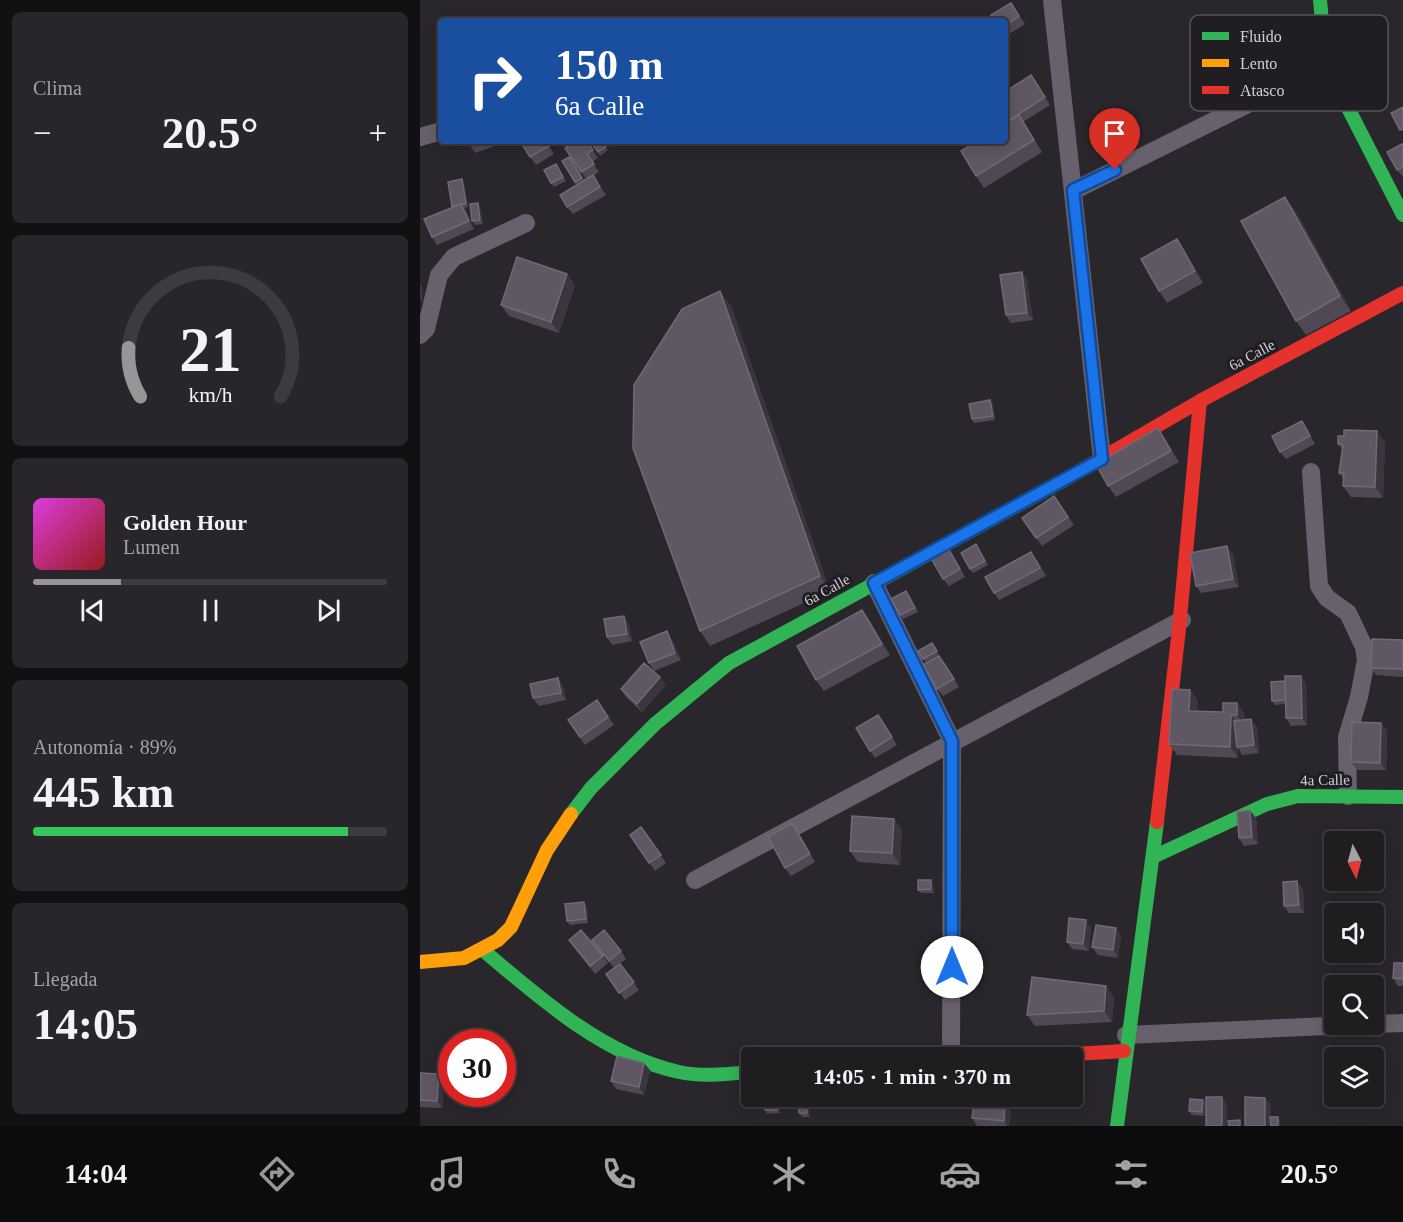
<!DOCTYPE html>
<html lang="es">
<meta charset="utf-8">
<style>
body{margin:0;font-family:Georgia,serif;background:#28262a;color:#f1f3f6;height:100vh;display:flex;flex-direction:column;font-size:22px;white-space:nowrap}
*{box-sizing:border-box;margin:0}
p{font-size:20px;color:#a2a2a5}
.icon{flex:none;width:33px;height:33px;fill:none;stroke:currentColor;stroke-width:2;stroke-linecap:round;stroke-linejoin:round}
.map{position:relative;flex:1;overflow:hidden}
.side{display:flex;flex-direction:column;gap:12px;padding:12px;background:#121012;width:420px}
.side>*{flex:none}
.banner{position:absolute;left:18px;top:18px;width:570px;height:126px;border-radius:6px;box-shadow:0 3px 15px #0003,0 0 0 2px #3d3b3f;background:#1a4fa0;color:#fff;overflow:hidden}
.needle{width:39px;rotate:174deg}
.tools{position:absolute;left:904px;top:831px;display:grid;gap:12px}
.tools a{display:grid;place-items:center;width:60px;height:60px;border-radius:6px;background:#201d21;box-shadow:0 3px 15px #0003,0 0 0 2px #3d3b3f;font-size:30px}
.speed{position:absolute;left:18px;top:1029px;display:flex;gap:12px;font-size:30px;font-weight:700;text-align:center}
.speed>*{display:grid;place-content:center;width:78px;height:78px;border-radius:50%;background:#201d21;box-shadow:0 3px 15px #0003,0 0 0 2px #3d3b3f;line-height:1}
.speed .limit{border:9px solid #d22;background:#fff;color:#111}
.pin{position:absolute;display:grid;place-items:center;width:51px;height:51px;color:#fff;margin:-62px -26px;border-radius:50% 50% 50% 0;rotate:-45deg;box-shadow:0 0 6px #0007}
.pin .icon{rotate:45deg}
.me{position:absolute;width:66px;margin:-33px;rotate:0deg;stroke-linejoin:round;filter:drop-shadow(0 0 4px #0008)}
.turn{display:flex;align-items:center;gap:21px;height:126px;padding:0 18px;font-size:27px}
.turn .icon{width:78px;height:78px;stroke-width:2.5}
.turn b{display:block;font-size:42px;line-height:51px}
.big{font-size:45px;font-weight:800;line-height:1.1}
.side .tile{flex:1;display:flex;flex-direction:column;justify-content:center;gap:9px;min-width:0;padding:0 21px;border-radius:9px;background:#28262a}
.side .dial{align-items:center;gap:0}
.dial svg{height:156px;overflow:visible;fill:none;stroke:#3d3b3f;stroke-width:7;stroke-linecap:round;text-anchor:middle}
.dial text{fill:#f1f3f6;stroke:none}
.song{display:flex;align-items:center;gap:18px}
.cover{width:72px;height:72px;border-radius:9px;background:linear-gradient(135deg,hsl(300 70% 55%),hsl(0 70% 35%))}
.played{height:6px;border-radius:3px;background:linear-gradient(90deg,#989599 25%,#3d3b3f 25%)}
.keys{display:flex;justify-content:space-around;direction:ltr}
.heat{display:flex;justify-content:space-between;align-items:center;font-size:33px;direction:ltr}
.charge{height:9px;border-radius:4px;background:linear-gradient(90deg,#34c759 89%,#3d3b3f 0)}
.trip{position:absolute;left:321px;top:1047px;width:342px;height:60px;border-radius:6px;background:#201d21;box-shadow:0 3px 15px #0003,0 0 0 2px #3d3b3f;font-weight:800;line-height:60px;text-align:center}
.menu{display:flex;height:96px;justify-content:space-around;align-items:center;background:#0d0c0d;color:#a2a2a5}
.menu .icon{width:42px;height:42px}
.menu .active{color:#989599}
.menu b{font-size:27px;color:#f1f3f6}
main{display:flex;flex:1;min-height:0}
.map>svg:first-child{display:block}
.lines{fill:none;stroke-linecap:round;stroke-linejoin:round}
.street{stroke:#68606d;stroke-width:18}
.fast{stroke:#30b455;stroke-width:14}
.slow{stroke:#ff9f0a;stroke-width:14}
.jam{stroke:#e5322d;stroke-width:14}
.wall{fill:#514856}
.shaded-wall{fill:#3b3540}
.building{fill:#5f5764;stroke:#716a76;stroke-width:1.5}
.route-casing{stroke:#114b97;stroke-width:15}
.route{stroke:#1a73e8;stroke-width:10}
.labels{text-anchor:middle;dominant-baseline:central;stroke-width:6;stroke-linejoin:round;paint-order:stroke}
.street-label{font-size:15px;fill:#d3d0d4;stroke:#201d23}
.key{fill:#201d23;stroke:#565358;stroke-width:1.5}
.key-label{font-size:16px;fill:#d3d0d4}
</style>
<main>
<section class="side">
<div class="tile"><p>Clima</p>
<div class="heat"><a>−</a><b class="big">20.5°</b><a>+</a></div>
</div>
<div class="tile dial"><svg viewBox="0 0 100 80">
<path d="M14 69A42 42 0 1 1 86 69"/>
<path d="M14 69A42 42 0 0 1 8 44" stroke="#989599"/>
<text x="50" y="56" font-size="32" font-weight="700">21</text>
<text x="50" y="72" font-size="11">km/h</text>
</svg></div>
<div class="tile">
<div class="song"><i class="cover"></i><div><b>Golden Hour</b><p>Lumen</p></div></div>
<div class="played"></div>
<div class="keys"><svg class="icon" aria-label="previous" viewBox="0 0 24 24"><path d="M18 5L8 12l10 7zM5 5v14"/></svg><svg class="icon" aria-label="pause" viewBox="0 0 24 24"><path d="M8 5v14M16 5v14"/></svg><svg class="icon" aria-label="next" viewBox="0 0 24 24"><path d="M6 5l10 7-10 7zM19 5v14"/></svg></div>
</div>
<div class="tile"><p>Autonomía · 89%</p><b class="big">445 km</b><div class="charge"></div></div>
<div class="tile"><p>Llegada</p><b class="big">14:05</b></div>
</section>
<div class="map">
<svg width="983" height="1126" viewBox="0 0 983 1126">
<rect width="100%" height="100%" fill="#2a272c"/>
<g class="lines">
<path class="street" d="M632,0L682,459
M0,137L21,131
M653,191L906,65
M0,335L6,329L19,275L34,257L106,223
M891,472L899,586L907,598L928,613L944,647L946,660L939,697L927,737L928,796
M454,583L532,741L531,1058
M275,880L762,620
M954,1024L983,1023
M706,1035L953,1024"/>
<path class="fast" d="M900,0L906,65L983,215
M151,814L171,788L235,724L309,663L644,480
M733,857L847,804L878,796L983,797
M63,950C119,998 185,1056 259,1072C283,1077 308,1074 332,1072
M697,1126L737,822"/>
<path class="slow" d="M0,962L44,958L78,940L91,927L127,850L151,814"/>
<path class="jam" d="M644,480L780,401L983,293
M737,822L759,629L780,401
M590,1058L704,1051"/>
</g>
<path class="wall" d="M591,3L605,24L586,36L585,21Z
M611,75L630,105L603,122L622,152L564,188L556,176L585,141V92Z
M49,141H79L80,144L55,153L50,145Z
M126,141L134,154L116,165L110,157Z
M167,141L178,158L172,162L179,172L173,176L186,195L153,214L147,207L156,185L142,161L149,157L164,180L166,179L145,148Z
M170,141H182L188,150L180,156Z
M185,141H198L189,147Z
M983,145V177L977,170Z
M136,164L146,181L134,187L131,183Z
M42,179L44,183L48,207L44,208L54,229L17,245L12,237L33,207L32,206Z
M60,207L63,224L55,225L52,221Z
M876,212L931,311L886,335L876,321Z
M757,239L765,251L783,283L747,303L739,291Z
M602,272L607,280L613,320L591,323L586,315Z
M155,285L139,333L89,316L81,305Z
M311,306L410,591L290,646L280,631Z
M570,400L573,404L575,420L554,423L552,419Z
M882,421L887,428L895,444L866,459L860,452Z
M924,436L965,442L963,498L931,497L923,486L924,480L919,473L923,450L918,444Z
M746,440L759,462L696,497L688,486Z
M634,496L654,525L622,546L602,518Z
M556,544L568,565L553,573L550,569Z
M813,554L819,587L781,593L776,586Z
M533,556L545,577L529,586L523,579Z
M617,560L626,576L579,600L574,593Z
M489,595L498,612L483,619L480,615Z
M204,616L209,624L212,641L192,645L187,637Z
M450,621L470,655L404,691L396,680Z
M252,639L261,660L234,671L229,663Z
M983,640V677L956,675L951,668Z
M512,643L519,655L506,663L498,651Z
M525,663L539,687L523,696L517,689Z
M886,683L887,725L871,726L866,718L865,704L855,705L852,701Z
M246,685L222,712L206,697L201,689Z
M143,686L146,700L119,706L113,698Z
M770,690L778,701L777,711L803,712L817,703L825,715V720L831,719L837,727L839,753L822,755L818,748V758L757,755L749,744Z
M177,700L194,725L165,745L148,720Z
M458,715L477,745L455,758L450,751Z
M961,723L967,731L966,770H937L931,762Z
M836,818L838,844L824,846L819,838Z
M474,819L482,830L480,865L438,862L430,851Z
M372,823L395,862L371,876L365,868Z
M221,827L246,863L235,871L210,835Z
M877,881L883,889L884,913H869L864,906Z
M513,884L514,893H501L498,890Z
M167,906L168,923L150,925L147,921Z
M671,928L669,951L652,949L647,942Z
M696,928L701,936L698,958L678,955L672,947Z
M149,940L183,956L188,963L175,974Z
M172,940L201,951L206,959L200,964L219,990L205,1000L186,974L194,968Z
M983,963V986H978L973,978Z
M694,997L692,1022L615,1026L607,1015Z
M230,1070L224,1095L196,1089L191,1081Z
M0,1073L19,1074L24,1081L22,1108L0,1107Z
M74,1094L72,1106L58,1104L55,1101Z
M344,1096H375L376,1104L362,1105L359,1101L360,1113L347,1114L345,1110Z
M378,1096H389L390,1117H382L379,1113Z
M786,1104L784,1116L772,1115L769,1111Z
M591,1111L589,1126H557L552,1118Z"/>
<path class="shaded-wall" d="M42,179L44,183L48,207L46,204Z
M865,197L876,212L931,311L920,296Z
M58,203L60,207L63,224L60,220Z
M41,204L47,211L54,229L49,221Z
M757,239L765,251L783,283L775,271Z
M602,272L607,280L613,320L607,313Z
M147,274L155,285L139,333L131,322Z
M0,284L2,286L3,303L0,299Z
M300,291L311,306L410,591L400,576Z
M570,400L573,404L575,420L573,416Z
M882,421L887,428L895,444L890,436Z
M738,428L746,440L759,462L751,451Z
M957,431L965,442L963,498L955,487Z
M807,546L813,554L819,587L813,579Z
M442,610L450,621L470,655L462,644Z
M204,616L209,624L212,641L207,634Z
M247,631L252,639L261,660L255,653Z
M881,676L886,683L887,725L882,718Z
M240,677L246,685L222,712L217,704Z
M138,678L143,686L146,700L141,693Z
M770,690L778,701L777,722L769,711Z
M817,703L825,715V727L817,715Z
M811,715L819,726L817,747L818,748V758L810,747Z
M831,719L837,727L839,753L834,745Z
M961,723L967,731L966,770L960,763Z
M830,810L836,818L838,844L832,837Z
M474,819L482,830L480,865L472,853Z
M511,880L513,884L514,893L511,889Z
M877,881L883,889L884,913L879,905Z
M164,902L167,906L168,923L166,919Z
M666,920L671,928L669,951L663,944Z
M696,928L701,936L698,958L693,950Z
M686,986L694,997L692,1022L684,1011Z
M224,1063L230,1070L224,1095L219,1087Z
M19,1074L24,1081L22,1108L17,1101Z
M71,1094H74L72,1106L70,1103Z
M356,1096H359L360,1113L357,1110Z
M373,1096H375L376,1104L373,1100Z
M387,1096H389L390,1117L387,1113Z
M802,1097L807,1105V1126H802Z
M845,1098L851,1105L850,1126H845Z
M783,1100L786,1104L784,1116L782,1112Z
M585,1103L591,1111L589,1126H587L584,1121Z
M858,1117L860,1120V1126H858Z"/>
<path class="building" d="M591,3L599,16L585,26V21H575L571,15Z
M611,75L625,97L585,123V92Z
M983,107V129L980,130L971,113Z
M599,115L614,140L556,176L541,151L557,141H585V124Z
M49,141H62L50,145Z
M100,141H125L129,146L110,157Z
M157,141H167L173,150L167,154L174,164L161,172L145,148Z
M170,141H182L186,146L178,152Z
M982,144L983,145V167L977,170L967,152Z
M149,157L162,178L155,182L142,161Z
M136,164L143,177L131,183L124,170Z
M173,175L180,187L147,207L140,195Z
M42,179L46,204H41L32,206L28,182Z
M865,197L920,296L876,321L821,221Z
M58,203L60,220L52,221L50,204Z
M41,204L49,221L12,237L4,219Z
M757,239L775,271L739,291L721,259Z
M97,257L147,274L131,322L81,305Z
M602,272L607,313L586,315L580,275Z
M300,291L400,576L280,631L213,448L214,385L262,309Z
M570,400L573,416L552,419L549,404Z
M882,421L890,436L860,452L852,436Z
M738,428L751,451L688,486L676,464Z
M924,430L957,431L955,487L923,486L924,473H919L923,445L918,444V436H924Z
M634,496L648,517L616,538L602,518Z
M556,544L565,561L550,569L541,553Z
M807,546L813,579L776,586L770,553Z
M528,548L540,569L523,579L511,558Z
M611,552L620,568L574,593L565,577Z
M486,591L495,608L480,615L471,599Z
M442,610L462,644L396,680L377,646Z
M204,616L207,634L187,637L184,619Z
M247,631L255,653L229,663L220,642Z
M952,639L983,640V669L951,668Z
M512,643L517,651L503,659L498,651Z
M519,656L534,679L517,689L503,665Z
M224,663L240,677L217,704L201,689Z
M865,676H881L882,718H866Z
M138,678L141,693L113,698L110,684Z
M865,681V700L852,701L851,682Z
M752,689L770,690L769,711L803,712V703H817V715H811L810,747L749,744Z
M177,700L188,717L160,737L148,720Z
M458,715L472,737L450,751L436,728Z
M831,719L834,745L817,747L814,721Z
M932,722L961,723L960,763L931,762Z
M830,810L832,837L819,838L817,812Z
M432,816L474,819L472,853L430,851Z
M372,823L390,854L365,868L348,837Z
M221,827L241,855L229,863L210,835Z
M498,880H511V889L498,890Z
M877,881L879,905L864,906L863,882Z
M164,902L166,919L147,921L145,904Z
M649,918L666,920L663,944L647,942Z
M676,925L696,928L693,950L672,947Z
M161,930L183,956L170,966L149,940Z
M184,930L201,951L189,961L172,940Z
M974,963H983V979L973,978Z
M200,964L214,982L199,993L186,974Z
M612,977L686,986L684,1011L607,1015Z
M197,1056L224,1063L219,1087L191,1081Z
M0,1073L19,1074L17,1101L0,1100Z
M56,1094H71L70,1103L55,1101Z
M344,1096H356L357,1110H345Z
M359,1096H373V1100L359,1101Z
M378,1096H387V1113H379Z
M786,1097H802V1126H786Z
M825,1097L845,1098V1126H825Z
M770,1099L783,1100L782,1112L769,1111Z
M554,1100L585,1103L584,1121L552,1118Z
M850,1117H858V1126H851Z
M820,1120V1126H809L808,1121Z"/>
<g class="lines">
<defs>
<path id="route" d="M532,967V741L454,583L682,459L653,190L695,170"/>
</defs>
<use href="#route" class="route-casing"/>
<use href="#route" class="route"/>
</g>
<g class="labels">
<g class="street-label">
<text transform="translate(832 355) rotate(-28)">6a Calle</text>
<text transform="translate(407 590) rotate(-29)">6a Calle</text>
<text transform="translate(905 780) rotate(-1)">4a Calle</text>
</g>
</g>
<rect x="770" y="15" width="198" height="96" rx="9" class="key"/>
<rect x="782" y="32" width="27" height="8" fill="#30b455"/>
<rect x="782" y="59" width="27" height="8" fill="#ff9f0a"/>
<rect x="782" y="86" width="27" height="8" fill="#e5322d"/>
<g class="key-label">
<text x="820" y="42">Fluido</text>
<text x="820" y="69">Lento</text>
<text x="820" y="96">Atasco</text>
</g>
</svg>
<div class="tools">
<a><svg class="needle" viewBox="-14 -14 28 28"><path d="M0-13l5 13h-10z" fill="#e53935"/><path d="M0 13l5-13h-10z" fill="#a2a2a5"/></svg></a>
<a><svg class="icon" aria-label="sound" viewBox="0 0 24 24"><path d="M4 9h4l5-4v14l-5-4H4zM17 9q2 3 0 6"/></svg></a>
<a><svg class="icon" aria-label="search" viewBox="0 0 24 24"><circle cx="10" cy="10" r="6"/><path d="M15 15l6 6"/></svg></a>
<a><svg class="icon" aria-label="layers" viewBox="0 0 24 24"><path d="M12 4l9 5-9 5-9-5zM3 14l9 5 9-5"/></svg></a>
</div>
<div class="speed"><div class="limit">30</div></div>
<div class="pin" style="left:695px;top:170px;background:#d93025"><svg class="icon" aria-label="arrive" viewBox="0 0 24 24"><path d="M6 21V4h12l-3 4 3 4H6"/></svg></div>
<svg class="me" style="left:532px;top:967px" viewBox="-20 -20 40 40"><circle r="19" fill="#fff"/><path d="M0-13L10 11 0 6-10 11z" fill="#1a73e8"/></svg>
<div class="trip">14:05 · 1 min · 370 m</div>
<div class="banner">
<div class="turn"><svg class="icon" aria-label="right" viewBox="0 0 24 24"><path d="M7 20v-9h11M14 6l5 5-5 5"/></svg><div><b>150 m</b>6a Calle</div></div>
</div>
</div>
</main>
<nav class="menu">
<b>14:04</b>
<svg class="icon active" aria-label="directions" viewBox="0 0 24 24"><path d="M12 3l9 9-9 9-9-9zM9 14v-3h6M13 9l2 2-2 2"/></svg>
<svg class="icon" aria-label="music" viewBox="0 0 24 24"><path d="M9 18V5l10-2v13"/><circle cx="6" cy="18" r="3"/><circle cx="16" cy="16" r="3"/></svg>
<svg class="icon" aria-label="phone" viewBox="0 0 24 24"><path d="M5 4h4l2 5-3 2q2 4 5 5l2-3 5 2v4C11 20 4 13 5 4z"/></svg>
<svg class="icon" aria-label="climate" viewBox="0 0 24 24"><path d="M12 3v18M4 7l16 10M4 17L20 7"/></svg>
<svg class="icon" aria-label="car" viewBox="0 0 24 24"><path d="M5 17H2v-5l4-1 3-4h7l3 4 3 1v5h-3M9 17h6M6 11h13"/><circle cx="7" cy="17" r="2"/><circle cx="17" cy="17" r="2"/></svg>
<svg class="icon" aria-label="filters" viewBox="0 0 24 24"><path d="M4 7h16M4 17h16"/><circle cx="9" cy="7" r="2"/><circle cx="15" cy="17" r="2"/></svg>
<b>20.5°</b>
</nav>
